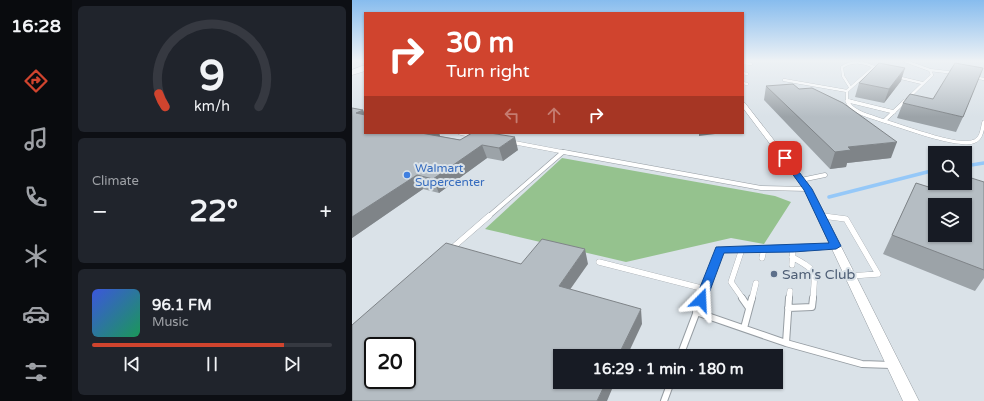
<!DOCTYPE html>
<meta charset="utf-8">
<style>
body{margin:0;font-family:"Varela Round",sans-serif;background:#20242c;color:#f1f3f6;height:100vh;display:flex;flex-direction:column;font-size:15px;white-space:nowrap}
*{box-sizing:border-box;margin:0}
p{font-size:13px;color:#9ea1a6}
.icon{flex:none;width:22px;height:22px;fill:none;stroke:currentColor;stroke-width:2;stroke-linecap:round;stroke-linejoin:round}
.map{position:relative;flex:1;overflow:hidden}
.details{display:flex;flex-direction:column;gap:6px;padding:6px;background:#0d0f14;width:280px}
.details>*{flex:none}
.guide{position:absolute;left:12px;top:12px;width:380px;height:122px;border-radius:0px;box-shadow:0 1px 3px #0004;background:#d0442e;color:#fff;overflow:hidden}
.controls{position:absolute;left:576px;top:146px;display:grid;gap:8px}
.controls a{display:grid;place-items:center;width:44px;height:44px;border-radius:0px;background:#171b24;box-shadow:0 1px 3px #0004;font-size:20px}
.speed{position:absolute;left:12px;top:337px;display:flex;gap:8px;font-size:20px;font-weight:700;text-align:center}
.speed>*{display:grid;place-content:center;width:52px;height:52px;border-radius:50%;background:#171b24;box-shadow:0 1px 3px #0004;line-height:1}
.speed .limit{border:2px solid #111;border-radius:6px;background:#fff;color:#111}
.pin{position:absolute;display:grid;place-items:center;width:34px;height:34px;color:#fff;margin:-17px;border-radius:8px;box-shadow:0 2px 6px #0006}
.me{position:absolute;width:44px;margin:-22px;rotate:21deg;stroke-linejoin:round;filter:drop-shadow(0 0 3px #0008)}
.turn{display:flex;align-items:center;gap:14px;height:84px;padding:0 16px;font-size:18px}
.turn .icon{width:52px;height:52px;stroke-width:2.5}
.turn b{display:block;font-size:28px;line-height:34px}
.lanes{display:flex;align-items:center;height:38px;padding:0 16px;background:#0003;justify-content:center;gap:20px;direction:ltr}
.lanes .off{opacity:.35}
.big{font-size:30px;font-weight:700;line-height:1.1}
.details .card{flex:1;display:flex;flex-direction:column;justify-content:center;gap:6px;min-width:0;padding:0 14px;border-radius:6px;background:#20242c}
.details .dial{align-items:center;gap:0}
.dial svg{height:104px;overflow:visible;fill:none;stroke:#363941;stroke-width:7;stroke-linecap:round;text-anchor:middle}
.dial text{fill:#f1f3f6;stroke:none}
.song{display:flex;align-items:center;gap:12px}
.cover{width:48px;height:48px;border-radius:6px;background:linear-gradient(135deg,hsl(230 70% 55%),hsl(150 70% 35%))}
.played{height:4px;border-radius:2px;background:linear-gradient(90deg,#d0442e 80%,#363941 80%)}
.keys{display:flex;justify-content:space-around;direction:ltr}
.heat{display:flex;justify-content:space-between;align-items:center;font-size:22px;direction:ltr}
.trip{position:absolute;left:201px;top:349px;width:230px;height:40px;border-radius:0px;background:#171b24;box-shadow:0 1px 3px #0004;font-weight:700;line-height:40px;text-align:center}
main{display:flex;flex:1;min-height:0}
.menu{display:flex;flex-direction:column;width:72px;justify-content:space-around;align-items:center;background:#090b0e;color:#9ea1a6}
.menu .icon{width:28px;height:28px}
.menu .current{color:#d0442e}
.menu b{font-size:18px;color:#f1f3f6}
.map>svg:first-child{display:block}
.forest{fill:#95c28e}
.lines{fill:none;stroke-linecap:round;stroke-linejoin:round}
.stream{stroke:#95c8f8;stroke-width:3.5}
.service-far4-casing{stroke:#969da3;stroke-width:3}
.service-far3-casing{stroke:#969da3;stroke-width:4}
.service-far2-casing{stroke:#969da3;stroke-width:5}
.service-far1-casing{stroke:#969da3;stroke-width:6}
.service-casing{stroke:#969da3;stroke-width:8}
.minor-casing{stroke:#969da3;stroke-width:1}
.secondary-casing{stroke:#969da3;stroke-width:1}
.service-far4{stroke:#fff;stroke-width:2.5}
.service-far3{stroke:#fff;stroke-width:3.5}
.service-far2{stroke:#fff;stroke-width:4}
.service-far1{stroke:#fff;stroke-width:5.5}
.service{stroke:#fff;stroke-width:6}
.minor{fill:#fff;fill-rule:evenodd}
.secondary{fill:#fff;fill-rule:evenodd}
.wall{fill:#9ca3a8}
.shaded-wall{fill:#7f8488}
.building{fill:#b5bdc3;stroke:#7f8488;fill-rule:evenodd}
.route{fill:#1a73e8;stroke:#114b97}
.shop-dot{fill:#3f7fe0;stroke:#dae2e8;stroke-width:1.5}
.service-dot{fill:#5c6f8a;stroke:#dae2e8;stroke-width:1.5}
.labels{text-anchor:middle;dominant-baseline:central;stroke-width:4;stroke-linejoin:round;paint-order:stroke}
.shop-label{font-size:12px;fill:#366cbe;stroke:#dae2e8;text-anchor:start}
.near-service-label{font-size:14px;fill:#4e5e75;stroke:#dae2e8;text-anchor:start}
</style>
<main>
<nav class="menu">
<b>16:28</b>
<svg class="icon current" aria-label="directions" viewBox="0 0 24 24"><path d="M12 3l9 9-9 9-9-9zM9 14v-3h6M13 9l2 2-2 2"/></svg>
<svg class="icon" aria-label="music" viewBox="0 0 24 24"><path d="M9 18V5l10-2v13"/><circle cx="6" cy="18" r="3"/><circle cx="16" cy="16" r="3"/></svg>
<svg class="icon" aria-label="phone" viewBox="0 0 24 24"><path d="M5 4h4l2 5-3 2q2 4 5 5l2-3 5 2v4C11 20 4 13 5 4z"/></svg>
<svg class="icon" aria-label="climate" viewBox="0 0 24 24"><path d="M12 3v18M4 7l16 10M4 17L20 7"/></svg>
<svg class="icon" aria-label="car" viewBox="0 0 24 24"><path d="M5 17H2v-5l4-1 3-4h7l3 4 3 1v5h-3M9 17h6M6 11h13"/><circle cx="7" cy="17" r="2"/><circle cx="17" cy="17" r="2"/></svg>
<svg class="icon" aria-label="filters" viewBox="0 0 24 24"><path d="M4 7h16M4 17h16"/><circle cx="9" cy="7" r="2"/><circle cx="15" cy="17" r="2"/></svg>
</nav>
<section class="details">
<div class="card dial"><svg viewBox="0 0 100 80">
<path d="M14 69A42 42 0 1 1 86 69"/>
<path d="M14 69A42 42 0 0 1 9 59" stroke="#d0442e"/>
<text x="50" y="56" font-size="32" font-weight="700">9</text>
<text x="50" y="72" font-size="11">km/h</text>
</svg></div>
<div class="card"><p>Climate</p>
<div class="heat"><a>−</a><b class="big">22°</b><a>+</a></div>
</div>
<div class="card">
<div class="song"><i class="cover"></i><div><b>96.1 FM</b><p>Music</p></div></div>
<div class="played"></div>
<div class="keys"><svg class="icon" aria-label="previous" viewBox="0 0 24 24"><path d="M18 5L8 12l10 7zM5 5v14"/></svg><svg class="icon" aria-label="pause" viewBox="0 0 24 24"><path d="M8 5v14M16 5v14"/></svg><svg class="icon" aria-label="next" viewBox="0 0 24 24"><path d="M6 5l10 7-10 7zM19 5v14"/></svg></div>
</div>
</section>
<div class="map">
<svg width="632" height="401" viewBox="0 0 632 401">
<rect width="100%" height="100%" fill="#dae2e8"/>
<path class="forest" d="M210,158L423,196L439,202L412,244L379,238L274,262L133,229Z"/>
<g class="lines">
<path class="stream" d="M613,166L632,163
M477,197L583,170"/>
<defs>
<path id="service-far4" d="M5,61L13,62
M553,61L578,70L603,73
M391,63L399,64
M391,73L395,74
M545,77L570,83
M622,77L632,79
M432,80L495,91
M391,83L395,84
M498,87L491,76L490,67C501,60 511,62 522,67L495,91V100L501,102
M495,100L496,102
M552,102L580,75L578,70"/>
<path id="service-far3" d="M495,101C500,113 521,117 532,121
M497,101L542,112
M553,101L532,121C550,126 608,149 623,141C630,138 630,129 632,122
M108,133L122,136
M159,142L217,153"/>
<path id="service-far2" d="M212,152L409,188L456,189
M449,180L473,175
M469,216L479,217
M136,217L211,152"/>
<path id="service-far1" d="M471,216L494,219L526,274L499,276
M99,249L137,216
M390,249L379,282L391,299
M440,257C466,271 463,270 461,299
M410,258L412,249
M247,262L353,289
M440,265L441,249
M349,299L368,249H441L484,246
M400,299L404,283
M437,299L438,291"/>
<path id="service" d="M390,298L397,308
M436,308L460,307L461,298
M344,312L434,343L510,364L539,365
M392,328L400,298
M434,343L437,298
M328,356L350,298
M312,401L319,382"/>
<path id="minor" d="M391,61H395L391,65Z
M391,102L393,103L460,189L567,401H551L452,189L391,108Z"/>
<path id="secondary" d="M10,66H13V71L0,75V70Z"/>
</defs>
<use href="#service-far4" class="service-far4-casing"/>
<use href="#service-far3" class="service-far3-casing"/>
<use href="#service-far2" class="service-far2-casing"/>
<use href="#service-far1" class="service-far1-casing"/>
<use href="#service" class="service-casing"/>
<use href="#minor" class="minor-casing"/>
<use href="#secondary" class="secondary-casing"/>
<use href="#service-far4" class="service-far4"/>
<use href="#service-far3" class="service-far3"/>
<use href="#service-far2" class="service-far2"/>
<use href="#service-far1" class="service-far1"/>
<use href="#service" class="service"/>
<use href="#minor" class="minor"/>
<use href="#secondary" class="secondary"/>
</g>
<path class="wall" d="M549,81L532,103L503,97L507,83Z
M414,86L447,89L539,158L495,163L494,167L478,169L412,100Z
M551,103L611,117L604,132L545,118Z
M0,108L11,110L13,115V133H87L88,136H87L166,150L151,161L135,158L87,193L71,189L0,238Z
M632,182V278L623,291L531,254L564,183L581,189L584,183H613Z"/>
<path class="shaded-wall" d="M553,68L549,81L532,103L537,89Z
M11,110L13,115L4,113Z
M67,133H87L88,136L72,145Z
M347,133H363V134L347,136Z
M163,137L166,150L151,161L147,148Z
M545,142L539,158L495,163L494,167L478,169L483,152L496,147Z
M130,145L135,158L87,193L81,179Z
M65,175L71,189L0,238V217Z
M233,249L236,264L210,301L207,286Z
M289,309L290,324L275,356H266Z
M254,382H263L255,401H245Z"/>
<path class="building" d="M527,63L553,68L537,89L507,83Z
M603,63L631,68L611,117L551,103L558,94L581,99Z
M441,84L447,89L460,88L491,103L545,142L496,147L499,150L483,152L414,86Z
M0,108L11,110L4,113L13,115V133H69L108,140L120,133H138L163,137L147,148L130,145L81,179L65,175L0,217Z
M613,176L632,182V270L540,235L564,183L583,189L585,183H613ZM583,205H613V235H583Z
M190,239L233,249L207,286L289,309L266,356H208V382H254L245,401H0V325L94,243L169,264ZM21,346H55V380H21Z"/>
<linearGradient id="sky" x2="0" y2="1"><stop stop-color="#87bcee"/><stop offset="0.52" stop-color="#eef2f5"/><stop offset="1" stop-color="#eef2f5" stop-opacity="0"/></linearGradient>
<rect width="632" height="117" fill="url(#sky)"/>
<path class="route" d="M433,155L435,156L460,189L489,246L484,249L441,252L372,253L353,304L349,305L344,304L343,300L364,247L477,243L452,190L429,158Z"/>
<circle class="shop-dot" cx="55" cy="175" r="4"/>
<circle class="service-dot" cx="422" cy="274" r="4"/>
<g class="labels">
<g class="shop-label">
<text x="63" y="168">Walmart<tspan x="63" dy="14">Supercenter</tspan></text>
</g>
<g class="near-service-label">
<text x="430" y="274">Sam's Club</text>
</g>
</g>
</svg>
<div class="controls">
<a><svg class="icon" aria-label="search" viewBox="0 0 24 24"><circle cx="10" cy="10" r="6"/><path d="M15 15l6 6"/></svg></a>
<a><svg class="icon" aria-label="layers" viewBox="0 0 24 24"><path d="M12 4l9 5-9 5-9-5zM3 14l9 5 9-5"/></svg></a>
</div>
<div class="speed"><div class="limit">20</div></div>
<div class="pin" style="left:433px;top:158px;background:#d93025"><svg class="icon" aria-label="arrive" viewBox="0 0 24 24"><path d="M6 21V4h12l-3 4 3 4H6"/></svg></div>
<svg class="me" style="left:349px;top:300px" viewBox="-20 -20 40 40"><path d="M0-17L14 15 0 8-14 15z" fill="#1a73e8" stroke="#fff" stroke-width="4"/></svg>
<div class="trip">16:29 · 1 min · 180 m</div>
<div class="guide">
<div class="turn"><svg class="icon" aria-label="right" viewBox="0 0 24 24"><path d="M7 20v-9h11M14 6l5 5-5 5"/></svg><div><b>30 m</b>Turn right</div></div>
<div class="lanes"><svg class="icon off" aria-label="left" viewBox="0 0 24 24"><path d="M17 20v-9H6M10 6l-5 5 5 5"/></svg><svg class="icon off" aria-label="ahead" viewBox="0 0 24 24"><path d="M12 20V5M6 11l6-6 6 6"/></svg><svg class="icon" aria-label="right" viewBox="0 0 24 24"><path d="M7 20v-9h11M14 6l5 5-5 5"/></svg></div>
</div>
</div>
</main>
